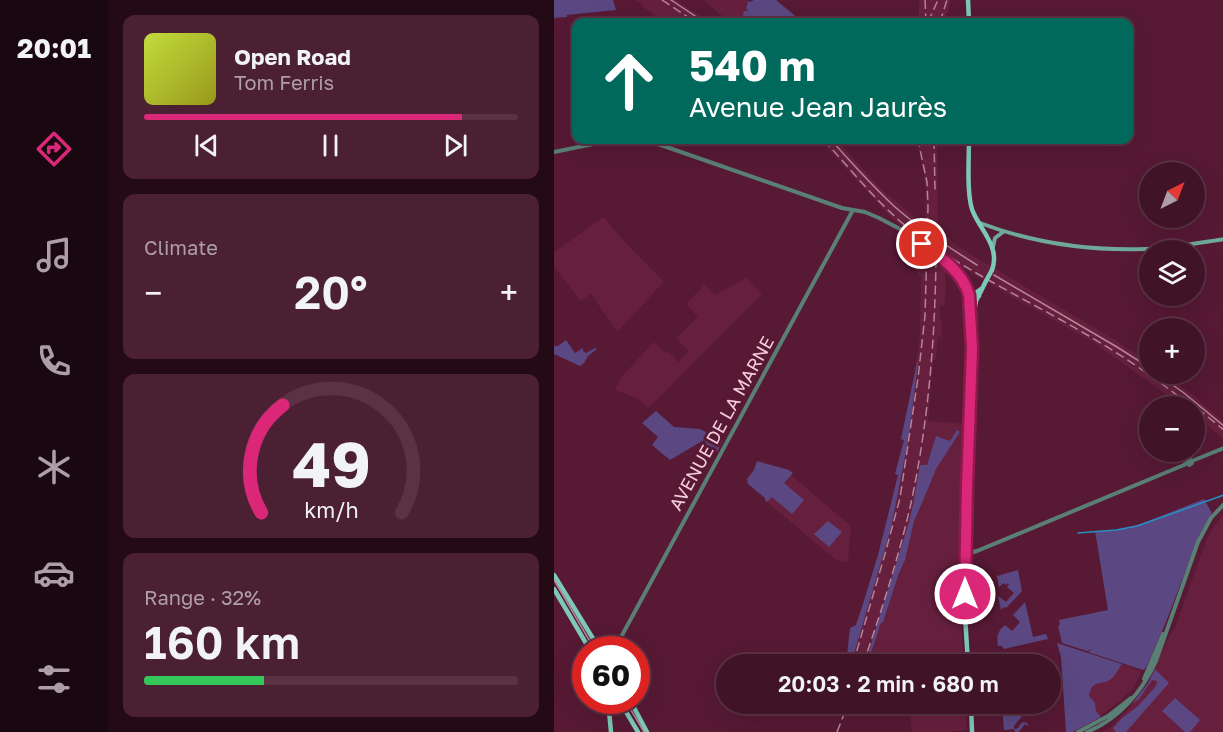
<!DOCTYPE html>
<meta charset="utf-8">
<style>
body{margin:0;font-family:"Golos Text",sans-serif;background:#4c2033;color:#f1f3f6;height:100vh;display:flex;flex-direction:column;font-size:22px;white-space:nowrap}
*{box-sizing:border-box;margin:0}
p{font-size:20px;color:#ae9ea7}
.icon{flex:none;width:33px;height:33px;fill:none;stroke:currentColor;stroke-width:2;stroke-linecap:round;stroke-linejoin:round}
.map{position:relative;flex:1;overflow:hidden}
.sheet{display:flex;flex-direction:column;gap:15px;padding:15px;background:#240a15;width:446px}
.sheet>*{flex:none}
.banner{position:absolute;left:18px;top:18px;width:561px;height:126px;border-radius:12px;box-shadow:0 6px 24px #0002,0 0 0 2px #5a3244;background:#00695c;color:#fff;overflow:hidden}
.needle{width:39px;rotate:42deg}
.controls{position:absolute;left:585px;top:162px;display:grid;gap:12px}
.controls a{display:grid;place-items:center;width:66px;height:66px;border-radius:50%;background:#411327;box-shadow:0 6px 24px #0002,0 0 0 2px #5a3244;font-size:30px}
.speed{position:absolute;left:18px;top:636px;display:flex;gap:12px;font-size:30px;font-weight:700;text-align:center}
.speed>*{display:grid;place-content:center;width:78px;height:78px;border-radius:50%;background:#411327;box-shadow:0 6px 24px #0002,0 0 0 2px #5a3244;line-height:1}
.speed .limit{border:9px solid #d22;background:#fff;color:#111}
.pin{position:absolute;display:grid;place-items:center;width:51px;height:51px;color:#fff;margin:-26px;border:3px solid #fff;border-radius:50%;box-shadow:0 2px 6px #0007}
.me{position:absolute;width:66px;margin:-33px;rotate:0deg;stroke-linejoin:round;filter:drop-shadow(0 0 4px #0008)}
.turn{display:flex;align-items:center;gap:21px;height:126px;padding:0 18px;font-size:27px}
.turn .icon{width:78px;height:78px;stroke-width:2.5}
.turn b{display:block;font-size:42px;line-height:51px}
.big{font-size:45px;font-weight:600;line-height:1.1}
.sheet .tile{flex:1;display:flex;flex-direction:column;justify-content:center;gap:9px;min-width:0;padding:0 21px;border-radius:12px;background:#4c2033}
.sheet .dial{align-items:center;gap:0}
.dial svg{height:156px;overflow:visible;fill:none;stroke:#5a3244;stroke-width:7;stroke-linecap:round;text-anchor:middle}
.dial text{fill:#f1f3f6;stroke:none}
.song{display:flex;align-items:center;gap:18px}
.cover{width:72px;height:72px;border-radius:9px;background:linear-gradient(135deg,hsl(70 70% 55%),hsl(60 70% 35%))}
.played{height:6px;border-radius:3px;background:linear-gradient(90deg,#db2777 85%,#5a3244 85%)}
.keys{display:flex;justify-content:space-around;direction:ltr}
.heat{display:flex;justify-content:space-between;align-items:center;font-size:33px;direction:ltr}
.charge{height:9px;border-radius:4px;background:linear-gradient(90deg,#34c759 32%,#5a3244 0)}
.trip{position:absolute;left:162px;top:654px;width:345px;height:60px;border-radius:30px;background:#411327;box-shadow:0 6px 24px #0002,0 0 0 2px #5a3244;font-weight:600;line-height:60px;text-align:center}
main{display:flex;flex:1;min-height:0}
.tab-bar{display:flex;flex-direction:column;width:108px;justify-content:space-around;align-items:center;background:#1a0810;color:#ae9ea7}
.tab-bar .icon{width:42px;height:42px}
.tab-bar .selected{color:#db2777}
.tab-bar b{font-size:27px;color:#f1f3f6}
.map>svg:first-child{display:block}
.built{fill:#66203e}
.green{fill:#5b4882}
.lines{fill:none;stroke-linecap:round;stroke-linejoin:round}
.stream{stroke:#298ec3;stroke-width:1.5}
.tertiary{stroke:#5a7f75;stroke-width:4}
.secondary{stroke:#6ea99a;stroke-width:4}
.primary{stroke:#7cc9b7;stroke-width:4.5}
.tram{stroke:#b68598;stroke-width:1.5}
.rail{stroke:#b68598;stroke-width:1.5;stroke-dasharray:9 4.5;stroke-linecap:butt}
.primary-bridge{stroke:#7cc9b7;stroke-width:4.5}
.route-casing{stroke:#8e194d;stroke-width:15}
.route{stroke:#db2777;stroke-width:10}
.labels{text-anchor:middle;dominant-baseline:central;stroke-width:6;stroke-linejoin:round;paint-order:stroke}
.street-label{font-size:18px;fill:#f6cedb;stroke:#571934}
</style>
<main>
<nav class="tab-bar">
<b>20:01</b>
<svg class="icon selected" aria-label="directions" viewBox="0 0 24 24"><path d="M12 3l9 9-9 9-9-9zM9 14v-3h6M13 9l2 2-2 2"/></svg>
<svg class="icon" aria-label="music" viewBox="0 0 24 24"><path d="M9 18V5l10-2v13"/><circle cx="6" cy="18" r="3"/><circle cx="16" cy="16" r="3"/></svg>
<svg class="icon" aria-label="phone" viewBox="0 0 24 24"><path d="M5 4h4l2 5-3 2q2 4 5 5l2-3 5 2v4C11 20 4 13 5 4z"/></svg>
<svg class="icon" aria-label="climate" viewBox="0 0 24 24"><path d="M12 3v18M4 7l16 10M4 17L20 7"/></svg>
<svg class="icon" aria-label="car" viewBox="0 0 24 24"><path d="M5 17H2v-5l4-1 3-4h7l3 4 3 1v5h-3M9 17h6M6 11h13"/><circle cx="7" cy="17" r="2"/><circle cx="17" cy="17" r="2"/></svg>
<svg class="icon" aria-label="filters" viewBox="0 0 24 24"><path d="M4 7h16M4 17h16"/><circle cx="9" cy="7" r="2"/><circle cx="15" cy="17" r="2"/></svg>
</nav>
<section class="sheet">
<div class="tile">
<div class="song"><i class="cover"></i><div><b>Open Road</b><p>Tom Ferris</p></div></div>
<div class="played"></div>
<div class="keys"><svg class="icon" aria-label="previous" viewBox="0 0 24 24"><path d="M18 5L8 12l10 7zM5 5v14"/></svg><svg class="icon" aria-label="pause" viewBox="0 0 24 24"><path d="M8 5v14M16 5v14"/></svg><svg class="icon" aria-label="next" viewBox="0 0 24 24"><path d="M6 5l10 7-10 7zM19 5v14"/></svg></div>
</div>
<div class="tile"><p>Climate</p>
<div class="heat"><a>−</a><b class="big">20°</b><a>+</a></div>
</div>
<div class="tile dial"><svg viewBox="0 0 100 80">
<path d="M14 69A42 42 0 1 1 86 69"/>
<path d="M14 69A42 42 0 0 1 25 14" stroke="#db2777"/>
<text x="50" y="56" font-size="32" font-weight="700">49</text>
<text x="50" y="72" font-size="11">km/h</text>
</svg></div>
<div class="tile"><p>Range · 32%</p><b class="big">160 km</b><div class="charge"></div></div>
</section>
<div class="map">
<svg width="670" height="732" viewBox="0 0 670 732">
<rect width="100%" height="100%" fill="#571934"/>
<path class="built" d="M82,0H122L155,22H111L88,6V4Z
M152,0H194L192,9L194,10L193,12L190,11L188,19L184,22H177L174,21V18H171L151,2Z
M365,0H397L391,22H365Z
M266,140H283L325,187L365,221L371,219L372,188L363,140H383L384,234L388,232L402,245L418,255L566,343L595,363L596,374H610L641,397L669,421V438L641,416L640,406H628L539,342L436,284L387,254V270H393V274L391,275L392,294H391V305H386V320L387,321L388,326L387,337H384L382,359L379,360L374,421L411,424L404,575L410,664H350L349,662L327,664H297L303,643L296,641L308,607L331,531L344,475L341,474L350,440L347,439L358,392L366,336L367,276L364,275L361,269L368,266L371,243L348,227L330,210Z
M50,217L67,238L110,282L63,332L37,294L26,301L0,266V252Z
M192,278L208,294L96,407H94L84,399L60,389L64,385L67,377L100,342L112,353L114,351L125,362L135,351L122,338L144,317L132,304L150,285L161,295Z
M237,475L297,526L294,562L282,560L213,502Z
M669,514V732H545L554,730L575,708L594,683L616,635L621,628L652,541L661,525Z
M568,664L587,671L585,677L579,688L565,702L546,716L542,711L535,696L537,689L542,684L555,681L562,674Z
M354,704H412L413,730L391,732H358Z"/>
<path class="green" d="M0,0H59L62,10L13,15V17L0,18Z
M200,0H222L246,20L247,22H193L188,19L190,11H193L194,10L192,9L194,1L196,2Z
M12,340L21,353L29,348V351L32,353L41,348L43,349L34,356L30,363L26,366L0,354V346H4Z
M363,362H364L355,436L337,528L297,664H292L296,628L302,625L308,607L324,555L344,475L341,474L350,440L347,439Z
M102,411L120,427L146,429L169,441L163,452L154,447L150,440L116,460L98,445L104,437L88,423Z
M403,430L406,432L382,469L368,503L360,521L351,560L345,573L329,622L326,624C323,639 317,650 313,664H311L355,522L359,505L366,465H373L382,436L396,441Z
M203,461L235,470L239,473L230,483L250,500L238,514L218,497L213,502L211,500V498L194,484L193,479L200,470Z
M650,499L658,513L645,536L612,622L592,668L589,670L534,652L538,649L533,651L508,643L504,626L506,625L505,620L554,610L541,531L563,530L587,524Z
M274,521L288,532L275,547L260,534Z
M464,570L468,591L452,608L450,607L447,610L444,596L452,602L460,593L453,587L455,584L454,583L452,585L450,583L445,587L443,576Z
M471,602L479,637L492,634L494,639L450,649L448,646H444C442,636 444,631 451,625L458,631L466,622L459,615Z
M503,643L568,664C564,670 560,678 554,681C543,685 538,681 535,696L541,703L542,711L547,717L519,732H512L507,657Z
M601,669L615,683L572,732H562L559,728L568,718L584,706L602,686L603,681L598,680L585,699L578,704L594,683Z
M621,698L646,720L636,732H631L608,711Z
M448,704H458L469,715L460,726V729L464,728L467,723L470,722L473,723L475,727L471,724L465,732H461L460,729L450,730Z"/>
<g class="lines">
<path class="stream" d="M524,533L562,530L583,526L670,495"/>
<path class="tertiary" d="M0,152L54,141L104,144L288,208L311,212L325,218L348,230L389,258L397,265L406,276L412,287L415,298
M636,459L638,463L635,465L633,461Z
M638,461L670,448
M412,554L423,551L630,465L633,463
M60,650L299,210
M590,679L609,634
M524,732L554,716L577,698
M533,732C565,719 588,692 602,661L644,542L657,518L670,504"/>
<path class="secondary" d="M426,223C479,243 535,251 592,249C618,248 644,243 670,239
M439,247L441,238L449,232"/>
<path class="primary" d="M414,0L415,22
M415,140C415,158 412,200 420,214C429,233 446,248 438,270
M412,300L427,289
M419,317L422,301L432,281
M416,352L414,334L413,305L425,296
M0,575L46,650
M408,585L407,564L412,498
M0,589L36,650
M410,599L414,664
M411,602L414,512L413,486L418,349L416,302
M54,700L57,732
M65,700L84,732
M76,700L93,732
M417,704L418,732"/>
<path class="tram" d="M117,0L150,22
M277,140C297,162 318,186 341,207C366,229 394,247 423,265
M440,275L563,347L596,368
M603,374L630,393L670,426
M0,580L41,650
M71,700L90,732"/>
<path class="rail" d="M108,0L141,22
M371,0L372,22
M374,22L384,0
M386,22L393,0
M270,140C299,172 327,208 362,234C416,274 478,302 535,336C571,357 605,381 637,406
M380,140L381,190
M633,400L670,430
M299,664L331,554L346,498L364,378L371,316L374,207L373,182L364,140
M309,664C327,613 345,556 357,503C374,424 381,340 382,259
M283,732L294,704"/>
<path class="primary-bridge" d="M432,281L438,270"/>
</g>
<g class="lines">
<defs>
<path id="route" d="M368,244C388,258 408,271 415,295L418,349L413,486L411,594"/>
</defs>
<use href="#route" class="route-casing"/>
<use href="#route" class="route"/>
</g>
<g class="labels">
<g class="street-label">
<text transform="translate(167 423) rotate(-61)">AVENUE DE LA MARNE</text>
</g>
</g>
</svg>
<div class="controls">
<a><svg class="needle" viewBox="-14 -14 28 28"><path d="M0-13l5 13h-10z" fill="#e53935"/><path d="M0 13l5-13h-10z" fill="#ae9ea7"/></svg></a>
<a><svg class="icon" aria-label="layers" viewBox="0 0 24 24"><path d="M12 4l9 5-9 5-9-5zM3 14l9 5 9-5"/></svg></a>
<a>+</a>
<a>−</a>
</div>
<div class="speed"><div class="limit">60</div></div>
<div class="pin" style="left:368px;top:244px;background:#d93025"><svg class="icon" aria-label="arrive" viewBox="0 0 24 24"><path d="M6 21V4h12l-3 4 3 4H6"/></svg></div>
<svg class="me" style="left:411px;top:594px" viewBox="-20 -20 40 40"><circle r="17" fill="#db2777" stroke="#fff" stroke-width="3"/><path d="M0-11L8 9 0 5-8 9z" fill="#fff"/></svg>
<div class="trip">20:03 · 2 min · 680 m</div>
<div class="banner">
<div class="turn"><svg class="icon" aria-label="ahead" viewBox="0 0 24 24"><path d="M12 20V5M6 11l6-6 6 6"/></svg><div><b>540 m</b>Avenue Jean Jaurès</div></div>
</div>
</div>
</main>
